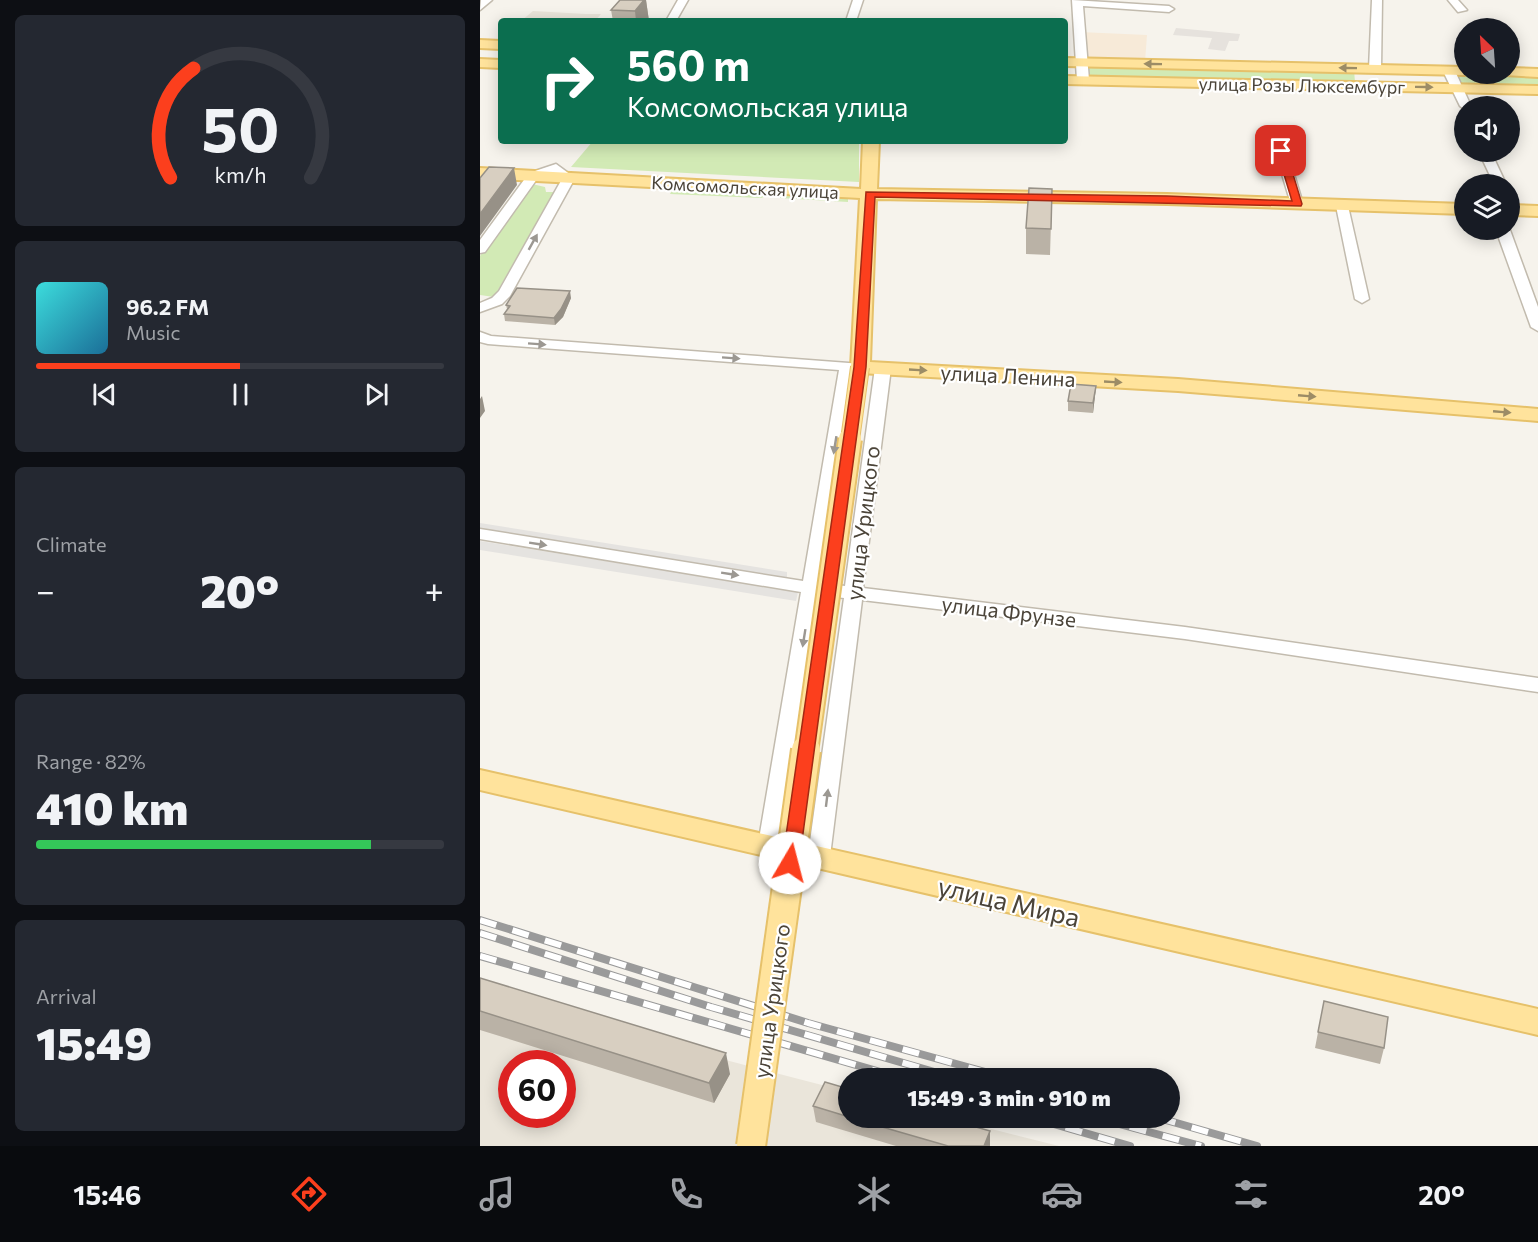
<!DOCTYPE html>
<meta charset="utf-8">
<style>
body{margin:0;font-family:Commissioner,sans-serif;background:#242831;color:#f1f3f6;height:100vh;display:flex;flex-direction:column;font-size:22px;white-space:nowrap}
*{box-sizing:border-box;margin:0}
p{font-size:20px;color:#9ea1a6}
.icon{flex:none;width:33px;height:33px;fill:none;stroke:currentColor;stroke-width:2;stroke-linecap:round;stroke-linejoin:round}
.map{position:relative;flex:1;overflow:hidden}
.side{display:flex;flex-direction:column;gap:15px;padding:15px;background:#0d0f14;width:480px}
.side>*{flex:none}
.banner{position:absolute;left:18px;top:18px;width:570px;height:126px;border-radius:6px;box-shadow:0 3px 15px #0003;background:#0b6e4f;color:#fff;overflow:hidden}
.needle{width:39px;rotate:335deg}
.buttons{position:absolute;left:974px;top:18px;display:grid;gap:12px}
.buttons a{display:grid;place-items:center;width:66px;height:66px;border-radius:50%;background:#171b24;box-shadow:0 3px 15px #0003;font-size:30px}
.speed{position:absolute;left:18px;top:1050px;display:flex;gap:12px;font-size:30px;font-weight:700;text-align:center}
.speed>*{display:grid;place-content:center;width:78px;height:78px;border-radius:50%;background:#171b24;box-shadow:0 3px 15px #0003;line-height:1}
.speed .limit{border:9px solid #d22;background:#fff;color:#111}
.pin{position:absolute;display:grid;place-items:center;width:51px;height:51px;color:#fff;margin:-26px;border-radius:12px;box-shadow:0 3px 9px #0006}
.me{position:absolute;width:66px;margin:-33px;rotate:8deg;stroke-linejoin:round;filter:drop-shadow(0 0 4px #0008)}
.turn{display:flex;align-items:center;gap:21px;height:126px;padding:0 30px;font-size:27px}
.turn .icon{width:78px;height:78px;stroke-width:2.5}
.turn b{display:block;font-size:42px;line-height:51px}
.big{font-size:45px;font-weight:800;line-height:1.1}
.side .tile{flex:1;display:flex;flex-direction:column;justify-content:center;gap:9px;min-width:0;padding:0 21px;border-radius:9px;background:#242831}
.side .dial{align-items:center;gap:0}
.dial svg{height:156px;overflow:visible;fill:none;stroke:#363941;stroke-width:7;stroke-linecap:round;text-anchor:middle}
.dial text{fill:#f1f3f6;stroke:none}
.song{display:flex;align-items:center;gap:18px}
.cover{width:72px;height:72px;border-radius:9px;background:linear-gradient(135deg,hsl(180 70% 55%),hsl(200 70% 35%))}
.played{height:6px;border-radius:3px;background:linear-gradient(90deg,#fc3f1d 50%,#363941 50%)}
.keys{display:flex;justify-content:space-around;direction:ltr}
.heat{display:flex;justify-content:space-between;align-items:center;font-size:33px;direction:ltr}
.charge{height:9px;border-radius:4px;background:linear-gradient(90deg,#34c759 82%,#363941 0)}
.trip{position:absolute;left:358px;top:1068px;width:342px;height:60px;border-radius:30px;background:#171b24;box-shadow:0 3px 15px #0003;font-weight:800;line-height:60px;text-align:center}
.menu{display:flex;height:96px;justify-content:space-around;align-items:center;background:#090b0e;color:#9ea1a6}
.menu .icon{width:42px;height:42px}
.menu .current{color:#fc3f1d}
.menu b{font-size:27px;color:#f1f3f6}
main{display:flex;flex:1;min-height:0}
.map>svg:first-child{display:block}
.residential{fill:#eae5da;fill-rule:evenodd}
.commercial{fill:#f7ead8}
.industrial{fill:#e6e2dd}
.green{fill:#d2eab5}
.parking{fill:#e5e3e0}
.lines{fill:none;stroke-linecap:round;stroke-linejoin:round}
.minor-casing{stroke:#c2bbae;stroke-width:3}
.major-casing{stroke:#e6c16a;stroke-width:4}
.minor{fill:#fff;fill-rule:evenodd}
.major{fill:#ffe39c;fill-rule:evenodd}
.rail-casing{stroke:#9a9a9a;stroke-width:8}
.rail{stroke:#fff;stroke-width:6;stroke-dasharray:17;stroke-linecap:butt}
.major-bridge-far2-casing{stroke:#e6c16a;stroke-width:20;stroke-linecap:butt}
.major-bridge-far1-casing{stroke:#e6c16a;stroke-width:26;stroke-linecap:butt}
.major-bridge-casing{stroke:#e6c16a;stroke-width:32;stroke-linecap:butt}
.major-bridge-far2{stroke:#ffe39c;stroke-width:18}
.major-bridge-far1{stroke:#ffe39c;stroke-width:22}
.major-bridge{stroke:#ffe39c;stroke-width:28}
.wall{fill:#bab2a6}
.shaded-wall{fill:#979187}
.building{fill:#d8cfc1;stroke:#979187;stroke-width:1.5}
.oneway{fill:#9c8c66}
.oneway2{fill:#9c9892}
.route{fill:#fc3f1d;stroke:#a42913;stroke-width:1.5}
.labels{text-anchor:middle;dominant-baseline:central;stroke-width:4.5;stroke-linejoin:round;paint-order:stroke}
.far-street-label{font-size:18px;fill:#4b4439;stroke:#fff}
.street-label{font-size:21px;fill:#4b4439;stroke:#fff}
.near-street-label{font-size:26px;fill:#4b4439;stroke:#fff}
</style>
<main>
<section class="side">
<div class="tile dial"><svg viewBox="0 0 100 80">
<path d="M14 69A42 42 0 1 1 86 69"/>
<path d="M14 69A42 42 0 0 1 26 13" stroke="#fc3f1d"/>
<text x="50" y="56" font-size="32" font-weight="700">50</text>
<text x="50" y="72" font-size="11">km/h</text>
</svg></div>
<div class="tile">
<div class="song"><i class="cover"></i><div><b>96.2 FM</b><p>Music</p></div></div>
<div class="played"></div>
<div class="keys"><svg class="icon" aria-label="previous" viewBox="0 0 24 24"><path d="M18 5L8 12l10 7zM5 5v14"/></svg><svg class="icon" aria-label="pause" viewBox="0 0 24 24"><path d="M8 5v14M16 5v14"/></svg><svg class="icon" aria-label="next" viewBox="0 0 24 24"><path d="M6 5l10 7-10 7zM19 5v14"/></svg></div>
</div>
<div class="tile"><p>Climate</p>
<div class="heat"><a>−</a><b class="big">20°</b><a>+</a></div>
</div>
<div class="tile"><p>Range · 82%</p><b class="big">410 km</b><div class="charge"></div></div>
<div class="tile"><p>Arrival</p><b class="big">15:49</b></div>
</section>
<div class="map">
<svg width="1058" height="1146" viewBox="0 0 1058 1146">
<rect width="100%" height="100%" fill="#f6f3ec"/>
<path class="residential" d="M53,11L106,14H121L115,21H41Z
M0,990L234,1057L369,1092V1118H468L579,1146H0ZM32,1064H82V1114H32Z"/>
<path class="commercial" d="M600,32L667,35L665,62L603,60Z"/>
<path class="industrial" d="M696,28L760,34L758,41H749L745,51L728,49L732,38L693,35Z"/>
<path class="green" d="M609,65L639,66L643,68L874,70L875,82L609,78Z
M974,73L1058,75V86L981,84Z
M113,141H379V182L91,167Z
M52,184L65,187L66,192H75L14,297L0,295V256Z
M195,185L288,192L289,195L281,198L190,194Z
M303,191L368,195V202L300,198Z"/>
<path class="parking" d="M0,523L307,572V579L0,530Z
M0,541L318,592L316,601L0,550Z"/>
<g class="lines">
<defs>
<path id="minor" d="M1,0H12L0,10Z
M198,0H208L196,21H186Z
M373,0H383L376,21H366Z
M592,0L689,6L694,9L689,12L603,6L609,80L603,83L597,80Z
M892,0H902L901,69L895,72L889,69Z
M968,0H978L987,10L978,12Z
M969,68L975,71L991,106H984V109L980,106L963,71Z
M801,147L807,151L823,204L822,207L817,208L811,204L795,151Z
M999,152H1011L1026,184H1014Z
M76,164L95,178L30,296L22,304L0,312V303L12,298L19,291L82,179L74,173L57,179L5,252L0,253V240L49,173Z
M862,202L868,206L889,299L882,303L875,299L856,206Z
M1016,230H1030L1058,307V331L1051,327Z
M0,332L11,336L382,364L385,367L382,370L374,371L341,583L365,586L395,368L403,363L411,368L383,588L705,627L1058,678V692L705,639L382,600L350,856L347,862L339,864L331,862L328,856L364,598L339,595L300,845L297,851L289,853L281,851L278,845L321,592L0,539V529L323,581L359,370L8,344L0,342Z"/>
<path id="major" d="M0,40L21,41V49L0,48Z
M585,58L984,67V74H989L984,75L585,66Z
M0,59L21,60V68L0,67Z
M1029,68L1058,69V77L1024,75L1029,74Z
M585,76L1058,86V94L585,84Z
M383,141H399L397,189L687,194L984,204V214L687,204L396,199L390,362L698,379L1058,409V421L698,391L380,373L373,371L371,367L380,198L0,178V168L381,189Z
M1029,205L1058,206V216L1029,215Z
M0,770L1058,1009V1035L0,790Z"/>
</defs>
<use href="#minor" class="minor-casing"/>
<use href="#major" class="major-casing"/>
<use href="#minor" class="minor"/>
<use href="#major" class="major"/>
<defs>
<path id="rail" d="M0,920L328,1023L527,1078
M0,933L231,1007L475,1078
M0,956L421,1078
M553,1118L650,1146
M617,1118L721,1146
M679,1118L777,1146"/>
</defs>
<use href="#rail" class="rail-casing"/>
<use href="#rail" class="rail"/>
<defs>
<path id="major-bridge-far2" d="M370,440L380,367"/>
<path id="major-bridge-far1" d="M326,752L370,439"/>
<path id="major-bridge" d="M271,1146L326,750"/>
</defs>
<use href="#major-bridge-far2" class="major-bridge-far2-casing"/>
<use href="#major-bridge-far1" class="major-bridge-far1-casing"/>
<use href="#major-bridge" class="major-bridge-casing"/>
<use href="#major-bridge-far2" class="major-bridge-far2"/>
<use href="#major-bridge-far1" class="major-bridge-far1"/>
<use href="#major-bridge" class="major-bridge"/>
</g>
<path class="wall" d="M166,0L169,21H133L131,10Z
M572,189L570,255L546,254V228Z
M91,298L83,317L75,325L25,321L24,314L27,309L26,305Z
M616,386L613,413L588,411V401Z
M0,978L250,1074L234,1103L0,1030Z
M844,1001L904,1048L900,1064L835,1048Z
M369,1089V1118H465L510,1131V1146H416L336,1122L333,1106Z"/>
<path class="shaded-wall" d="M164,0H166L169,21H156L155,11Z
M34,168L37,185L0,236V214Z
M90,291L91,298L83,317L75,325L74,318Z
M616,386L615,396L613,413V403Z
M2,396L5,411L0,418V399Z
M246,1053L250,1074L234,1103L229,1083Z
M510,1131V1146H504Z"/>
<path class="building" d="M140,0H164L155,11L131,10Z
M299,19L353,20V21H299Z
M9,167L34,168L0,214V178Z
M549,188L572,189L571,229L546,228Z
M37,288L90,291L81,309L74,318L24,314L30,306L26,305Z
M591,384L616,386L613,403L588,401Z
M0,978L246,1053L229,1083L0,1011Z
M844,1001L908,1017L904,1048L838,1032Z
M345,1082L369,1089V1117L333,1106Z
M371,1118H465L510,1131L504,1146H468Z"/>
<defs><path id="oneway-solid" d="M-6-.8H1V-3.2L6.5 0L1 3.2V.8H-6Z" transform="scale(1.5)"/></defs>
<g class="oneway">
<use href="#oneway-solid" transform="translate(673 64) rotate(-179)"/>
<use href="#oneway-solid" transform="translate(868 68) rotate(-179)"/>
<use href="#oneway-solid" transform="translate(944 87) rotate(1)"/>
<use href="#oneway-solid" transform="translate(438 370) rotate(3)"/>
<use href="#oneway-solid" transform="translate(633 382) rotate(3)"/>
<use href="#oneway-solid" transform="translate(827 396) rotate(5)"/>
<use href="#oneway-solid" transform="translate(1022 412) rotate(5)"/>
</g>
<g class="oneway2">
<use href="#oneway-solid" transform="translate(53 242) rotate(-61)"/>
<use href="#oneway-solid" transform="translate(57 344) rotate(4)"/>
<use href="#oneway-solid" transform="translate(251 358) rotate(4)"/>
<use href="#oneway-solid" transform="translate(355 445) rotate(99)"/>
<use href="#oneway-solid" transform="translate(58 544) rotate(9)"/>
<use href="#oneway-solid" transform="translate(250 574) rotate(9)"/>
<use href="#oneway-solid" transform="translate(324 638) rotate(99)"/>
<use href="#oneway-solid" transform="translate(347 798) rotate(-83)"/>
</g>
<path class="route" d="M801,148L806,151L822,204L821,206L395,197L386,367L319,863L316,867L310,869L304,867L302,863L374,367L386,192L687,196L812,201L797,151Z"/>
<g class="labels">
<g class="far-street-label">
<text transform="translate(822 85) rotate(1)">улица Розы Люксембург</text>
<text transform="translate(265 187) rotate(3)">Комсомольская улица</text>
</g>
<g class="street-label">
<text transform="translate(528 375) rotate(3)">улица Ленина</text>
<text transform="translate(382 523) rotate(-83)">улица Урицкого</text>
<text transform="translate(529 611) rotate(7)">улица Фрунзе</text>
<text transform="translate(291 1001) rotate(-82)">улица Урицкого</text>
</g>
<g class="near-street-label">
<text transform="translate(529 901) rotate(13)">улица Мира</text>
</g>
</g>
</svg>
<div class="buttons">
<a><svg class="needle" viewBox="-14 -14 28 28"><path d="M0-13l5 13h-10z" fill="#e53935"/><path d="M0 13l5-13h-10z" fill="#9ea1a6"/></svg></a>
<a><svg class="icon" aria-label="sound" viewBox="0 0 24 24"><path d="M4 9h4l5-4v14l-5-4H4zM17 9q2 3 0 6"/></svg></a>
<a><svg class="icon" aria-label="layers" viewBox="0 0 24 24"><path d="M12 4l9 5-9 5-9-5zM3 14l9 5 9-5"/></svg></a>
</div>
<div class="speed"><div class="limit">60</div></div>
<div class="pin" style="left:801px;top:151px;background:#d93025"><svg class="icon" aria-label="arrive" viewBox="0 0 24 24"><path d="M6 21V4h12l-3 4 3 4H6"/></svg></div>
<svg class="me" style="left:310px;top:863px" viewBox="-20 -20 40 40"><circle r="19" fill="#fff"/><path d="M0-13L10 11 0 6-10 11z" fill="#fc3f1d"/></svg>
<div class="trip">15:49 · 3 min · 910 m</div>
<div class="banner">
<div class="turn"><svg class="icon" aria-label="right" viewBox="0 0 24 24"><path d="M7 20v-9h11M14 6l5 5-5 5"/></svg><div><b>560 m</b>Комсомольская улица</div></div>
</div>
</div>
</main>
<nav class="menu">
<b>15:46</b>
<svg class="icon current" aria-label="directions" viewBox="0 0 24 24"><path d="M12 3l9 9-9 9-9-9zM9 14v-3h6M13 9l2 2-2 2"/></svg>
<svg class="icon" aria-label="music" viewBox="0 0 24 24"><path d="M9 18V5l10-2v13"/><circle cx="6" cy="18" r="3"/><circle cx="16" cy="16" r="3"/></svg>
<svg class="icon" aria-label="phone" viewBox="0 0 24 24"><path d="M5 4h4l2 5-3 2q2 4 5 5l2-3 5 2v4C11 20 4 13 5 4z"/></svg>
<svg class="icon" aria-label="climate" viewBox="0 0 24 24"><path d="M12 3v18M4 7l16 10M4 17L20 7"/></svg>
<svg class="icon" aria-label="car" viewBox="0 0 24 24"><path d="M5 17H2v-5l4-1 3-4h7l3 4 3 1v5h-3M9 17h6M6 11h13"/><circle cx="7" cy="17" r="2"/><circle cx="17" cy="17" r="2"/></svg>
<svg class="icon" aria-label="filters" viewBox="0 0 24 24"><path d="M4 7h16M4 17h16"/><circle cx="9" cy="7" r="2"/><circle cx="15" cy="17" r="2"/></svg>
<b>20°</b>
</nav>
